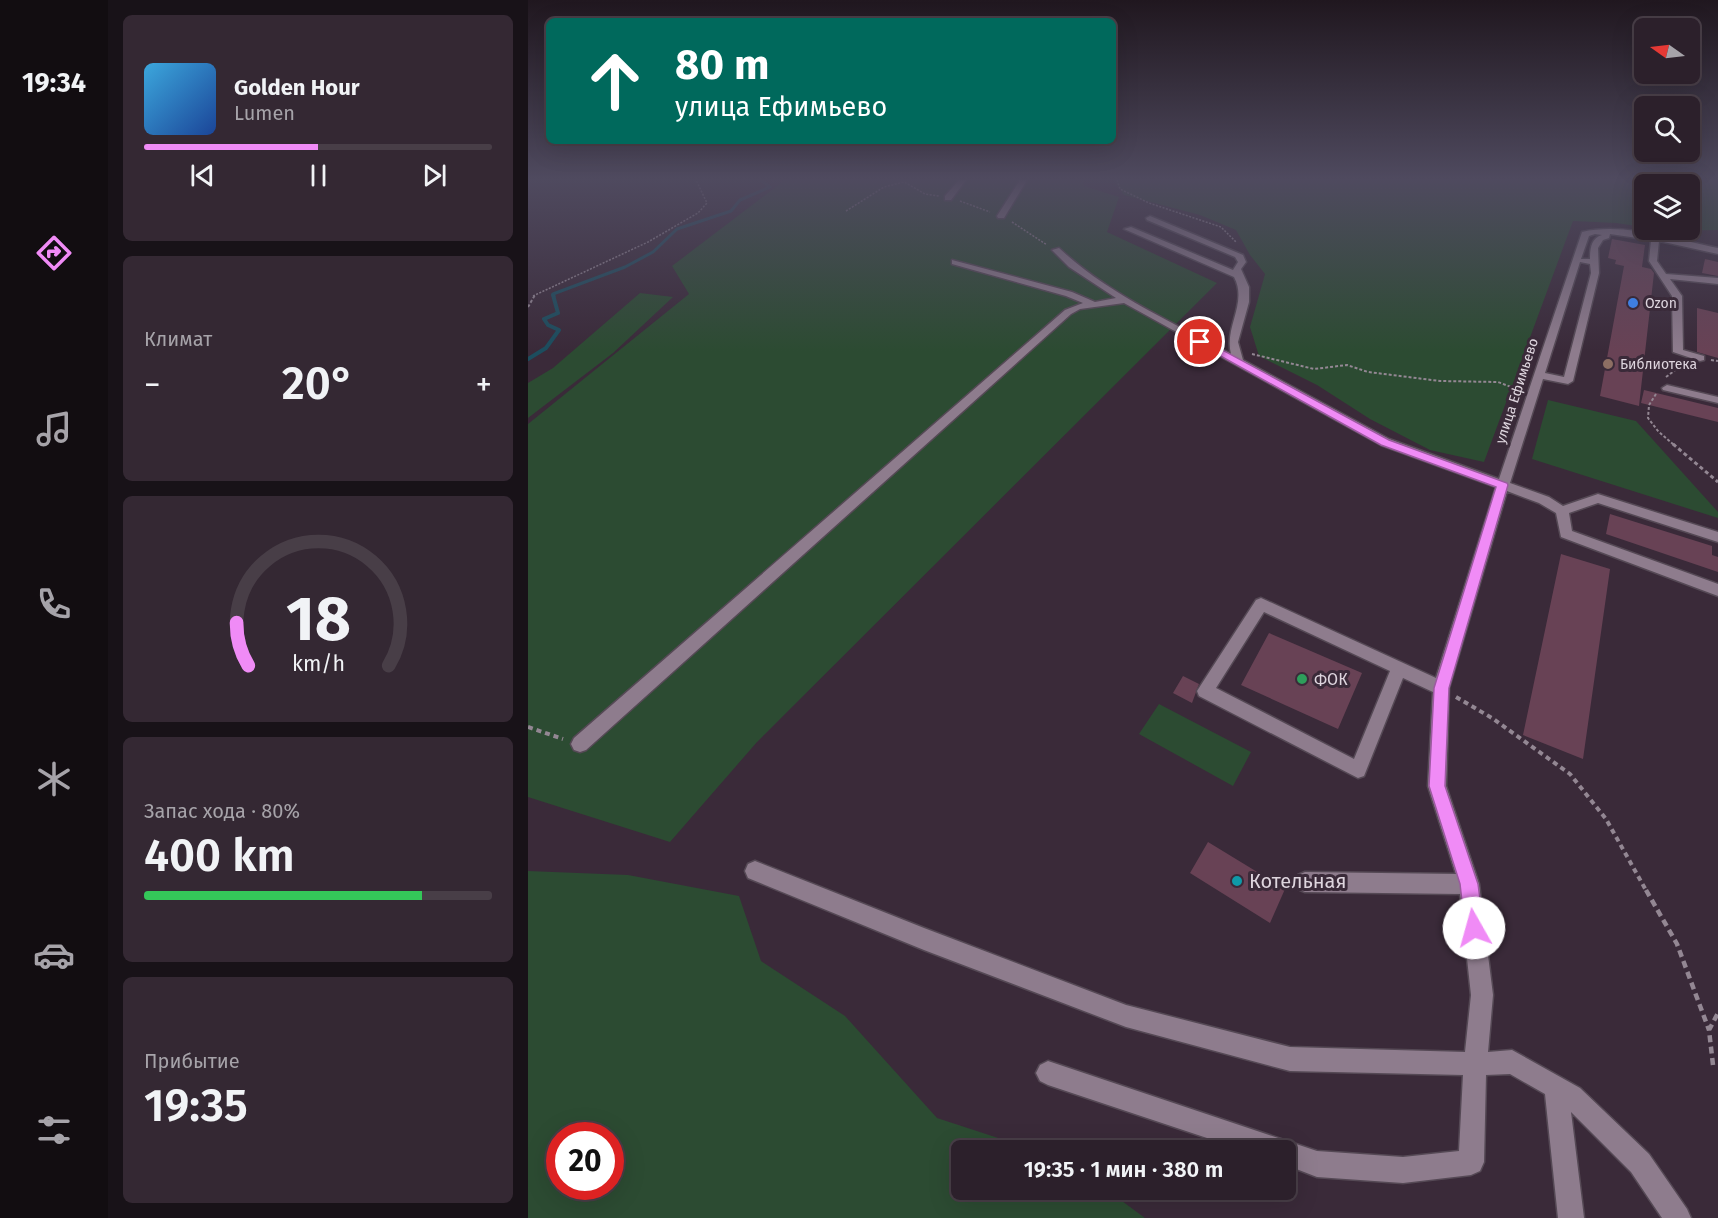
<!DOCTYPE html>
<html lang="ru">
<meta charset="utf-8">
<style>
body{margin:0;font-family:"Fira Sans",sans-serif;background:#342833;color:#f1f3f6;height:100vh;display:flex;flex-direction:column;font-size:22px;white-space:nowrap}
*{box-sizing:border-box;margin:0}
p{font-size:20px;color:#a6a3a9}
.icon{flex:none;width:33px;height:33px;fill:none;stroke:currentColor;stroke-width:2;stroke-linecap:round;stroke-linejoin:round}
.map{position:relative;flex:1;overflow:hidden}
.sheet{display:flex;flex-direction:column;gap:15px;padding:15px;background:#181218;width:420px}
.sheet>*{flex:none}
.top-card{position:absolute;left:18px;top:18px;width:570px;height:126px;border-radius:9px;box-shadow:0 6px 24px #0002,0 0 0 2px #483e47;background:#00695c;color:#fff;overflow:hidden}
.needle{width:39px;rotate:284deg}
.buttons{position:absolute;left:1106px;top:18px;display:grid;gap:12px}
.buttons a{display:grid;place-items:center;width:66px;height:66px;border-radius:9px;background:#2c202b;box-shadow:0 6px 24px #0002,0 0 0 2px #483e47;font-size:30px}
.speed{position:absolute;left:18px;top:1122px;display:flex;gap:12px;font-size:30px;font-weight:700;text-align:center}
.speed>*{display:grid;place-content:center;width:78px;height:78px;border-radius:50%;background:#2c202b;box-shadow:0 6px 24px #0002,0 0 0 2px #483e47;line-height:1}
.speed .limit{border:9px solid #d22;background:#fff;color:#111}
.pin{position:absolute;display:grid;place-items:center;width:51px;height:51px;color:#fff;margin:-26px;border:3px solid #fff;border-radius:50%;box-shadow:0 2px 6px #0007}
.me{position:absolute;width:66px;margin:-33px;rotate:353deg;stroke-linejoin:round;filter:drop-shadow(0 0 4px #0008)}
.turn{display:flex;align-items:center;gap:21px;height:126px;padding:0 30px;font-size:27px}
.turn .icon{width:78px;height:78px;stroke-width:2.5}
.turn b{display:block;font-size:42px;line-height:51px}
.big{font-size:45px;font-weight:600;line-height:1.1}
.sheet .widget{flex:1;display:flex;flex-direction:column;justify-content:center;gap:9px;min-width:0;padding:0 21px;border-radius:9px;background:#342833}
.sheet .dial{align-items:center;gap:0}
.dial svg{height:156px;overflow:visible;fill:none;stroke:#483e47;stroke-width:7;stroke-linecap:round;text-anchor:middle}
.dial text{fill:#f1f3f6;stroke:none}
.song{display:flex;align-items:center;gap:18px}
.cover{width:72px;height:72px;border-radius:9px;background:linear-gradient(135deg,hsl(200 70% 55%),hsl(220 70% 35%))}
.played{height:6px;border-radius:3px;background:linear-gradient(90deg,#f08bf6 50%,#483e47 50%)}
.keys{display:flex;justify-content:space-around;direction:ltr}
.heat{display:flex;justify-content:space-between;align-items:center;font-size:33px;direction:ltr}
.charge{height:9px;border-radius:4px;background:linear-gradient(90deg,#34c759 80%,#483e47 0)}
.trip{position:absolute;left:423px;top:1140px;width:345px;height:60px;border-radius:9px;background:#2c202b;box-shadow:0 6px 24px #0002,0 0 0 2px #483e47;font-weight:600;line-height:60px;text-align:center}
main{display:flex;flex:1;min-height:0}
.tab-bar{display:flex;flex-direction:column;width:108px;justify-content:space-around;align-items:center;background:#120d11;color:#a6a3a9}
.tab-bar .icon{width:42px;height:42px}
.tab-bar .current{color:#f08bf6}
.tab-bar b{font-size:27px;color:#f1f3f6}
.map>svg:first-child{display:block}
.green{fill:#2c4b32;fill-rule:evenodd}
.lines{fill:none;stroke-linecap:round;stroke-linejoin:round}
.stream-far1{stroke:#1c4d5e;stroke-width:3}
.stream{stroke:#1c4d5e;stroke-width:4}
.building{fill:#684255}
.minor-casing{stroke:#554955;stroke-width:3}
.path-far4{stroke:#938793;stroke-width:1.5;stroke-dasharray:2 1.5;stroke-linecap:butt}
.path-far3{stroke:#938793;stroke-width:2;stroke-dasharray:3 2;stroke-linecap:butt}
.path-far2{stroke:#938793;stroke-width:3;stroke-dasharray:4 3;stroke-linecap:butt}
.path-far1{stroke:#938793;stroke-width:4;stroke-dasharray:5 4;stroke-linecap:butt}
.path{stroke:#938793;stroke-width:4.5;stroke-dasharray:7 4.5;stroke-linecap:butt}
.minor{fill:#8e7c8d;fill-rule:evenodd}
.route{fill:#f08bf6;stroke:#9c5aa0;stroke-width:1.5}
.shop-dot{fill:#3f7fe0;stroke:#3a2a39;stroke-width:2}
.education-dot{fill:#8d6e63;stroke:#3a2a39;stroke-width:2}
.leisure-dot{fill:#2e9e5b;stroke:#3a2a39;stroke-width:2}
.culture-dot{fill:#0f9aa8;stroke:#3a2a39;stroke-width:2}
.labels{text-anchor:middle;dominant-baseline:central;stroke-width:6;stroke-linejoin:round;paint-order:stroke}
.far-poi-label{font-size:14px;fill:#ded5de;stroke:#3a2a39;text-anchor:start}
.far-street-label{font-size:14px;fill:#ded5de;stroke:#3a2a39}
.poi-label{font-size:16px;fill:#ded5de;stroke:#3a2a39;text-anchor:start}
.near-poi-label{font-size:20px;fill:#ded5de;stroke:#3a2a39;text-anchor:start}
</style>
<main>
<nav class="tab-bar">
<b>19:34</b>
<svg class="icon current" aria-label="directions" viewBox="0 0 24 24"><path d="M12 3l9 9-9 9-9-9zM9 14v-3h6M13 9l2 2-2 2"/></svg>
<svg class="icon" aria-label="music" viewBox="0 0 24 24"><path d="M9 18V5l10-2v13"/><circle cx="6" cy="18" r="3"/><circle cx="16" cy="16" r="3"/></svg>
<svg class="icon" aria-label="phone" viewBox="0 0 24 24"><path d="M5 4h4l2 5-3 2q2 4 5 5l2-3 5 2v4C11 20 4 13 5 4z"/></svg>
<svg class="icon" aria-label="climate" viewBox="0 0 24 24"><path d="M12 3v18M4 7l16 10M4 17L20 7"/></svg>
<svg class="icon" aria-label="car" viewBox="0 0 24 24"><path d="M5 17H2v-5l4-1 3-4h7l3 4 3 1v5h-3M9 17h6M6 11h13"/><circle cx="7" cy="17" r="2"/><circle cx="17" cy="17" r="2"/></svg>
<svg class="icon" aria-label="filters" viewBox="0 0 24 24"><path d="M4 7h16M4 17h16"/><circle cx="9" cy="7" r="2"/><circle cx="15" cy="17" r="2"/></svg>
</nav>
<section class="sheet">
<div class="widget">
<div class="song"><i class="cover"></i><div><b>Golden Hour</b><p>Lumen</p></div></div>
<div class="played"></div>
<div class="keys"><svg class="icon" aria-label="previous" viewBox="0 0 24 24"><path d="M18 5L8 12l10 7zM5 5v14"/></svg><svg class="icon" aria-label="pause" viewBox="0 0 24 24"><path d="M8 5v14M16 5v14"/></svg><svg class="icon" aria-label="next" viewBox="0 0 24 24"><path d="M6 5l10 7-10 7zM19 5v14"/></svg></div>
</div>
<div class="widget"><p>Климат</p>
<div class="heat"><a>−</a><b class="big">20°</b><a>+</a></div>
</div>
<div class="widget dial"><svg viewBox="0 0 100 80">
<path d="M14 69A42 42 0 1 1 86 69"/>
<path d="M14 69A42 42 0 0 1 8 47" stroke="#f08bf6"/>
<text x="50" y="56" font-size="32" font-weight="700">18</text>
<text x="50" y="72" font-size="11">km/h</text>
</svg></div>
<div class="widget"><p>Запас хода · 80%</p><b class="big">400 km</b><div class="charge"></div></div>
<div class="widget"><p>Прибытие</p><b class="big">19:35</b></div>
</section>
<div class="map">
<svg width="1190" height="1218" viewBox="0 0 1190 1218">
<rect width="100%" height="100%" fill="#3a2a39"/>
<path class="green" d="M257,180H555L556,186L591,197L579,232L689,283L229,742L142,842L0,797V424L161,294L144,266Z
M586,180H1190V230L1141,231L1130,230H1161V184H1116V227L1088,223L1045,221L956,462L902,450L842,419L789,385L731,356L722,327L737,274L722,255L708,230L672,215L596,195Z
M112,293L145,297L85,353L0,418V383L25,368Z
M1020,400L1108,421L1190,512V518L1004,459Z
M631,704L723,752L705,786L611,734Z
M0,871L100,875L211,896L233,961L317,1016L409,1118L507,1150H434V1190H579L617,1218H0ZM32,1136H82V1186H32Z"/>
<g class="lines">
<path class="stream-far1" d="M26,296L25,294L97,267L125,252L149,229L203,211L212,200L242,187L233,180"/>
<path class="stream" d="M0,359L18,348L31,330L20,325L16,319L30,313L25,295"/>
</g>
<path class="building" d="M1084,239L1117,245L1114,267L1123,269L1126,273L1111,406L1072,396L1096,266L1087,264L1088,260L1080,258Z
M1177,259L1190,262V276L1174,273Z
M1169,308L1190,313V358L1169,352Z
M1116,390L1190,408V422L1113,403Z
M1082,514L1184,546V555L1190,557V572L1078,534Z
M1033,554L1082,569L1055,759L995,735Z
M741,633L834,673L810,729L713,685Z
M655,676L671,684L664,703L645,693Z
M680,842L757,889L742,923L662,873Z"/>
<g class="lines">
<defs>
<path id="minor" d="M431,180H438L423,200H417V196Z
M492,180H499L476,218H470L469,216Z
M622,216L715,255L718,262L713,269L721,287V302L710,342L715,360L861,439L971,479L1054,232C1097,222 1148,240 1190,248V254L1131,241L1129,261L1138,274L1190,278V284L1142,279L1154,296L1155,350L1176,356V360L1172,361L1145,352L1144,296L1121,261L1123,240L1082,234L1081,238L1075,240L1070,248L1071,273L1045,381L1040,384L1015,379L982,483L1021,497L1035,506L1070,494L1190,532V542L1070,503L1041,513L1044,531L1190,584V596L1033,537L1028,513L1011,503L979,491L921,688L918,786L951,884L965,995L960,1052L984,1050L1052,1088L1121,1154L1159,1209L1163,1218H1134L1103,1172L1043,1112L1056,1218H1030L1017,1094L982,1074L958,1075L956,1162L952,1171L943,1175L875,1183L789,1177L758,1165V1150H715L520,1085L512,1081L508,1073L512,1065L520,1061L789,1151L875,1157L931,1151L935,1075L762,1071L598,1027L396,950L220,878L217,871L220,864L227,861L396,928L598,1005L762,1047L937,1052L943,995L932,894L777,892L770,889L767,882L770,875L777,872L928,874L900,786L905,692L875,678L836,776L830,778L671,696L669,691L728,600L733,598L908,678L968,487L853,445L596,303L552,309L543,314L58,750L52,752L46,750L43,744L46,738L537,310L555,303L538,296L424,264V260L544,292L567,302L588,298L541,267L524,250L531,248C580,294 644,322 703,354C696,327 720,303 706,277L596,229L603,227L705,270L710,262L707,257L619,220L618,218ZM1067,234L1074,235C1063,238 1062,249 1062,259H1053L1061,236ZM1052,262L1062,264L1063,273L1036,377L1017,373ZM736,612L862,671L826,759L688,688Z
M1139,385L1190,397V403L1135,390L1134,388Z"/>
</defs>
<use href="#minor" class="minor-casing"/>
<path class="path-far4" d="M589,180L592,189L621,203L693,227L708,242
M432,201L462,212
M318,211L356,187L376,182L397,194L411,196
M484,222L519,245
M5,296L120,242L170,213L179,203L168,180"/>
<path class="path-far3" d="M0,307L7,295
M724,354L786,369L819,365L840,372L912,381L970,382L991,390
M1183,360L1190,361
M1138,377L1154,365
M1128,394L1121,405L1120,418L1130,431L1147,446"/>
<path class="path-far2" d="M1145,444L1190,482"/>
<path class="path-far1" d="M928,697L964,718L1042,774L1078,819L1119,892
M0,727L35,739"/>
<path class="path" d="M1118,890L1149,944L1181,1030
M1185,1065L1181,1030L1190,1013"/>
<use href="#minor" class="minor"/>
</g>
<linearGradient id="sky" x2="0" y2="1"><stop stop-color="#20171f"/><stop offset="0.51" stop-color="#4f4a5f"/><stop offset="1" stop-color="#4f4a5f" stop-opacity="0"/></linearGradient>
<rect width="1190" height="351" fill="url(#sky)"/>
<path class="route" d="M669,340H676L861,440L979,483L980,485L921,688L917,786L950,884L956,928L953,935L946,938L939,935L937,928L932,884L901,786L906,688L968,487L853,445L669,343Z"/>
<circle class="shop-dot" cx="1105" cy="303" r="6"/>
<circle class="education-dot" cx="1080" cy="364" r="6"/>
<circle class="leisure-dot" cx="774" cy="679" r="6"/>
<circle class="culture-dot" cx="709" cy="881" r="6"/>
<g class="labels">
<g class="far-poi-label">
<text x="1117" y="303">Ozon</text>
<text x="1092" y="364">Библиотека</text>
</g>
<g class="far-street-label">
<text transform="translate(989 391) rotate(-72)">улица Ефимьево</text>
</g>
<g class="poi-label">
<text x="786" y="679">ФОК</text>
</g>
<g class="near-poi-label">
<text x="721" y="881">Котельная</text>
</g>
</g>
</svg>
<div class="buttons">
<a><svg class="needle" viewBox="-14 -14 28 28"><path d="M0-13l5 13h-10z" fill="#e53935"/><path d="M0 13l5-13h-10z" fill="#a6a3a9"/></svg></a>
<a><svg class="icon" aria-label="search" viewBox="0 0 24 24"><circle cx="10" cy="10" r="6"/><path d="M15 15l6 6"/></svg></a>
<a><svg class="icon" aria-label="layers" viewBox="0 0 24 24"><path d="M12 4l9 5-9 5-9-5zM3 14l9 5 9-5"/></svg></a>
</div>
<div class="speed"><div class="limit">20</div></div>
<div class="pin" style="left:672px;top:342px;background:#d93025"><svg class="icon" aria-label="arrive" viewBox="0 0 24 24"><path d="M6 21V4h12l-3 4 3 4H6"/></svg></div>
<svg class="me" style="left:946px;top:928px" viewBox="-20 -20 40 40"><circle r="19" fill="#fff"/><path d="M0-13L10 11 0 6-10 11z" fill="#f08bf6"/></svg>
<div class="trip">19:35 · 1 мин · 380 m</div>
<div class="top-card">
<div class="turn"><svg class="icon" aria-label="ahead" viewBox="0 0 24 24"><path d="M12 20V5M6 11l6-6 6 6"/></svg><div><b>80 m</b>улица Ефимьево</div></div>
</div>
</div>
</main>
